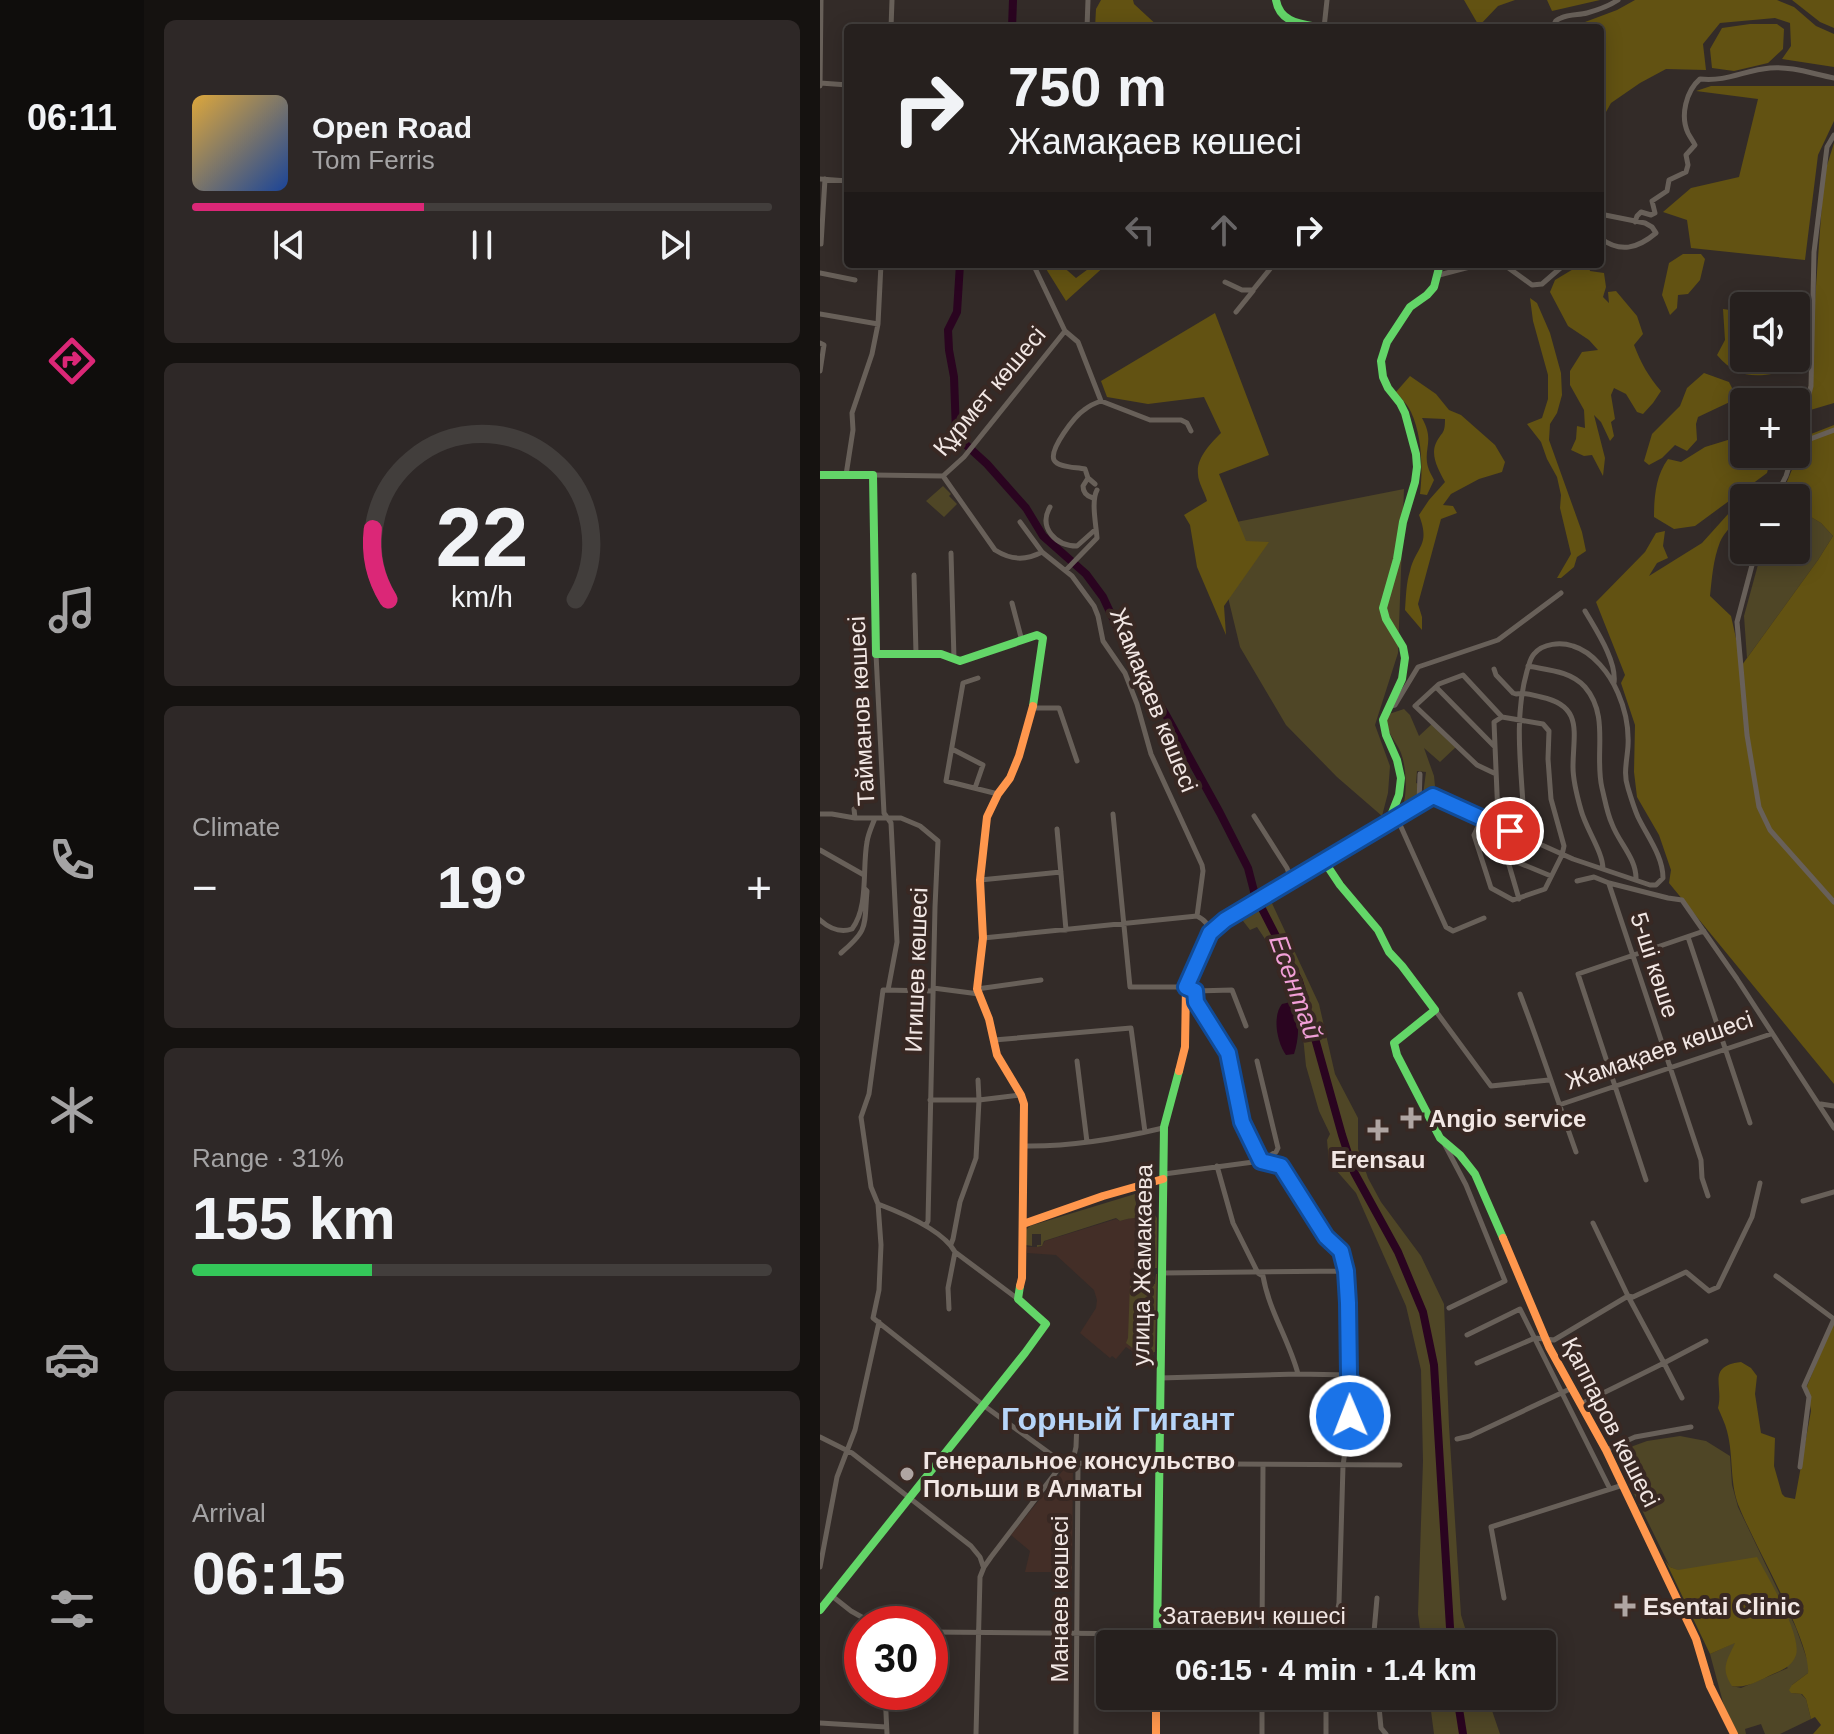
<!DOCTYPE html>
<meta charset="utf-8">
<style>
body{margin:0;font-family:Helvetica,sans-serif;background:#2e2827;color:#f1f3f6;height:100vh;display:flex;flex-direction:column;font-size:30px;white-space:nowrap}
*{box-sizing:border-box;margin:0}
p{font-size:26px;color:#a4a3a4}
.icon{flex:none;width:44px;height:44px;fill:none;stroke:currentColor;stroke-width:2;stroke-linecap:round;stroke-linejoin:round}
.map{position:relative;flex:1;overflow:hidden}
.panel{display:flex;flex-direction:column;gap:20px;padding:20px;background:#151210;width:676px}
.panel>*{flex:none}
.guide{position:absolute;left:24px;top:24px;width:760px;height:244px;border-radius:8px;box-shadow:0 4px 20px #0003,0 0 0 2px #423e3c;background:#26201e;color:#f1f3f6;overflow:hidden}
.tools{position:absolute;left:910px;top:292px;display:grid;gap:16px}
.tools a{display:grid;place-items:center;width:80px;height:80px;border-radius:8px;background:#26201e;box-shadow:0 4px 20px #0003,0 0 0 2px #423e3c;font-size:40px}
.speed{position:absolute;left:24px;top:1606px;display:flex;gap:16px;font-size:40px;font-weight:700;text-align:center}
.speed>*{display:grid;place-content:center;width:104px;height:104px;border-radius:50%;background:#26201e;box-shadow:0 4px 20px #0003,0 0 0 2px #423e3c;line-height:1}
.speed .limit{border:12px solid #d22;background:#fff;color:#111}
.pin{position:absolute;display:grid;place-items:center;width:68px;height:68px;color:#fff;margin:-34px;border:4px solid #fff;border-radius:50%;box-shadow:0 2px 8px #0007}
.me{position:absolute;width:88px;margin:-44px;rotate:359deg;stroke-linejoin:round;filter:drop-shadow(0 0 6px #0008)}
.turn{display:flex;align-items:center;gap:28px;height:168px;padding:0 32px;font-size:36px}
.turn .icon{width:104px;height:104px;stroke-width:2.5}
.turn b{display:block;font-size:56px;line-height:68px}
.lanes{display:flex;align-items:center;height:76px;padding:0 32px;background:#0003;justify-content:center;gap:40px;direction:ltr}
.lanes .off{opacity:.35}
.big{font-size:60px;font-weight:700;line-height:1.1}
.panel .widget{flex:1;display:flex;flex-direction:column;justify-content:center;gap:12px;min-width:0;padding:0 28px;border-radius:12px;background:#2e2827}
.panel .dial{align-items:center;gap:0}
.dial svg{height:208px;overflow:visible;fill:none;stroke:#423e3c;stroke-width:7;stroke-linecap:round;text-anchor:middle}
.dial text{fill:#f1f3f6;stroke:none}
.song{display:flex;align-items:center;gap:24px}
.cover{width:96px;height:96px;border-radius:12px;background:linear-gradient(135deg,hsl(40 70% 55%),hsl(220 70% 35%))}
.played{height:8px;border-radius:4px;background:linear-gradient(90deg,#db2777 40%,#423e3c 40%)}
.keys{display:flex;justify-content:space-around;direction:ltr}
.heat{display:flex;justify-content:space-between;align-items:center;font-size:44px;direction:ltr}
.charge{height:12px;border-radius:6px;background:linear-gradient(90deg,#34c759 31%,#423e3c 0)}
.trip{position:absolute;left:276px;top:1630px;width:460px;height:80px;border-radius:8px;background:#26201e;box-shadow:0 4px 20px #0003,0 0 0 2px #423e3c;font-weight:700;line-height:80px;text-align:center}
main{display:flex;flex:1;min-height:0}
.dock{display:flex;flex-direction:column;width:144px;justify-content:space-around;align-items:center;background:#0f0d0c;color:#a4a3a4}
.dock .icon{width:56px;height:56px}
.dock .selected{color:#db2777}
.dock b{font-size:36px;color:#f1f3f6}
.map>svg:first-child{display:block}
.built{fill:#432e27}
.green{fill:#4f4626}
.forest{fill:#625212}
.water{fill:#2a0420}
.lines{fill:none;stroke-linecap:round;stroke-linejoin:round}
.river{stroke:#2a0420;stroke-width:8}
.street{stroke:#686059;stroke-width:5}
.fast{stroke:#63d668;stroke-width:8}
.slow{stroke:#ff974d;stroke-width:8}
.route-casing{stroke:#114b97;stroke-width:20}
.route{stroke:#1a73e8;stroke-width:14}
.poi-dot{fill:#afa5a2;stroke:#382823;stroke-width:3}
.labels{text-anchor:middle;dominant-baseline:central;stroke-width:8;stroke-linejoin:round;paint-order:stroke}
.street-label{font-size:24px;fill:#f2e7e4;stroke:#382823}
.poi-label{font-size:24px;font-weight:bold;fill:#f2e7e4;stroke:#382823;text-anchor:start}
.water-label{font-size:26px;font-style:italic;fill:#f19fd7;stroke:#382823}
.district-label{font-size:32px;font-weight:bold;fill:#b7d5f9;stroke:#382823}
</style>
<main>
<nav class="dock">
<b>06:11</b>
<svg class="icon selected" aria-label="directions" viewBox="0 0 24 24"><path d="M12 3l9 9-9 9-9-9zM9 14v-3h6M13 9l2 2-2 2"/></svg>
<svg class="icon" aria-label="music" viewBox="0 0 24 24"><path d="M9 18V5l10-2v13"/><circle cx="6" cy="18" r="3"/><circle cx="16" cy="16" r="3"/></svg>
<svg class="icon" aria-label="phone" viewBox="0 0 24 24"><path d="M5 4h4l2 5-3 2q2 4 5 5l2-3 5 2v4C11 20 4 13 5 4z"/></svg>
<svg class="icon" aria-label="climate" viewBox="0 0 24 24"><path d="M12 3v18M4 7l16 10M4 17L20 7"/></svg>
<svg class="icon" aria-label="car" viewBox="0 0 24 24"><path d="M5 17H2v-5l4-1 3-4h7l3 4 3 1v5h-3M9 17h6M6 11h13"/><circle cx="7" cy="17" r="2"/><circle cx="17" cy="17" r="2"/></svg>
<svg class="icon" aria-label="filters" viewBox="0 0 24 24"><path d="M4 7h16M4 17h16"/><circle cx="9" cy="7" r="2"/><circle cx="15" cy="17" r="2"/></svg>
</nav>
<section class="panel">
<div class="widget">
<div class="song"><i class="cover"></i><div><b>Open Road</b><p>Tom Ferris</p></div></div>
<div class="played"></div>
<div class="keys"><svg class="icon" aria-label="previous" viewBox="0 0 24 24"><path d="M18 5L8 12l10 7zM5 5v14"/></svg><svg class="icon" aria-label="pause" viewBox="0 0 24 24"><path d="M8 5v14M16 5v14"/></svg><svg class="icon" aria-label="next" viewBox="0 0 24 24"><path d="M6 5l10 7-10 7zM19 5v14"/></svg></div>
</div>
<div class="widget dial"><svg viewBox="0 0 100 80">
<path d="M14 69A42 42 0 1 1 86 69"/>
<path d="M14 69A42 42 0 0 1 8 42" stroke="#db2777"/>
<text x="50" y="56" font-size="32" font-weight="700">22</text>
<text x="50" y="72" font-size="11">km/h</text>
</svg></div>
<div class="widget"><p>Climate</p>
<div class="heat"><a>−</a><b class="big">19°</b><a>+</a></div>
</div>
<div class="widget"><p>Range · 31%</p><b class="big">155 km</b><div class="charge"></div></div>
<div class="widget"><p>Arrival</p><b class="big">06:15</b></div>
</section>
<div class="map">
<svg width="1014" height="1734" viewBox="0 0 1014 1734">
<rect width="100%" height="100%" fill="#332b28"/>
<path class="built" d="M314,1217L334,1218V1355L319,1356L306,1347L296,1359L292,1356L290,1358L260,1333L276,1308L277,1300L274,1290L236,1255L207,1253L206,1247H221L225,1241L296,1219L300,1221Z
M244,1469L253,1471L252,1572H205L210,1551L191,1535Z"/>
<path class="green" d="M123,486L131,494L129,496L137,504L124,517L106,501Z
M584,489L578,653L555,725L570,766L568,793L562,816L517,777L466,725L420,647L391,527Z
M976,508L1001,523L1013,536L998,560L927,658L924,616L942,550H976Z
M584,709L590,715L599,736L613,723L637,746L620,762L604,748L614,776L615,786L603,795L606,772L597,771L596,783L599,784L598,799L578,813H575L579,805L584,802C587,789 586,769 582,756C578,741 561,730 569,714Z
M450,899L499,1004L515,1074L538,1118V1149L548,1178L561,1202L601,1256L624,1304L629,1426L641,1615L650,1644H602L598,1614L603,1461L601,1370L586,1306L536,1193L509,1162L507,1140L510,1134L499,1111L486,1066L480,1007L459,960L437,927L430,930L420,917Z
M315,1194L317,1214H334L337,1218V1268H335C336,1240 338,1208 300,1221L296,1218L224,1241L222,1246L217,1247V1245H221V1234H212V1246L206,1245V1230L210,1226Z
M336,1274H337L335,1352L320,1354L306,1343L308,1338L310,1284H335Z
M860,1436L886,1441L910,1456L912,1485L918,1507L976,1628L989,1665L988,1673L972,1685V1693L981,1694L986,1699L991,1719L960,1734H945L941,1724L925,1729L926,1734H918L904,1706L890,1654L916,1642L912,1686L921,1688L968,1668L857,1570L850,1567L794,1453L827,1441Z
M609,1696H667L680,1734H614Z"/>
<path class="forest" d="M281,0H313L314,4L340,28H275L276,9Z
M644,0H695L678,6L659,26Z
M727,0H780L732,11Z
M815,0H957L974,7L996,26L1014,34V67L962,59L971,46L970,23L955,18L900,23L883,44L886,70L846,69L820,83L791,103L786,112L780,98V28H763L765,22L797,10Z
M972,0H1014V28L1000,22Z
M930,24H957L964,29L963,49L948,63L914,71L892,68L890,49L902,28Z
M891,86H1014V121L998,155L985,260L871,248L867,220L843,212L871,188L919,177L938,99L876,91Z
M1014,143V403L987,411L1004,175Z
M863,254H881L885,259L880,280L868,294L858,295L857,308L850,315L842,295L849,263Z
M223,264H240L256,278L275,264H287L246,301Z
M757,264H768L770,271L784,273L786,287L783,297L789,303L788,292L796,291L817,316L823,334L814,345C821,363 828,376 841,391L833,403L823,414L817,412L806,394L794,388L791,395L795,419L791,422L794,436L790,441L781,422L774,415L785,458L783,476L772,455L764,456L751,450L756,439L757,426L765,428L764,410L750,385V371L762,352L778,350L769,340L748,326L730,292L735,280L755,268Z
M710,298L717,303L730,333L741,373L742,395L737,413L730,424L729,440L762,532L766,551L757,557L754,567L741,578H737L751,554L740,508L741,495L737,477L727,459L721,442L707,424L722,418L728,399V375L713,321Z
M903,309L924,312V358H954L957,373C931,378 915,376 897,355L905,340Z
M395,313L449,455L399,474L426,541L449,542L404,606L406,635L377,567L370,525L364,515L387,501C385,493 378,482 378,474C376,458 391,443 401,433L384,397L328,404L287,397L281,381Z
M884,373L909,382L913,390L914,400L878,417L876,424L877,440L867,451L855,445L842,458L829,465L824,461L832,434L860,406L867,388Z
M590,376L616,394L629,410L641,415L675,445L685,462L682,472L659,479L631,494L623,505L633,506L637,513L621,519L598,604L602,617V630L585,610C586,598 586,583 590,571C596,546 611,546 599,515L609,500L625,482C619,471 610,456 616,443C622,431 625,435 625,419L602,418C615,441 603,448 608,467C609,471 612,476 614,480L607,495L600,494C603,470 602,435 591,412C588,405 581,398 576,392Z
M1014,425V1084L849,883L851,870L839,835L817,797L814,772L815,725L801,683L805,675L776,602L825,552L836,533L845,531L843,546L848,558L837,563L829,576L882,543L909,513L918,514C914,525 904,532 900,542C893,560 892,578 890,596L911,616L922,665L998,560L1013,536L1001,523L976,508V498H964L961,496L986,436Z
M924,435V454H952L947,473L875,526L854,529L834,517C834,497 836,475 848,459L861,462L885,447Z
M1014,1321V1734H993L1001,1725L995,1717L991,1719L986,1699L982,1694L971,1693L969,1690L972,1685L988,1673C991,1642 934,1544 920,1509C909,1484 914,1457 907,1431C905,1423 901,1415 898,1408C904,1386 886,1366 921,1362L931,1368L937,1376L935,1394L941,1433L955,1438L954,1466L962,1494L965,1497L975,1499L991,1411L987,1386Z
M937,1557C948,1577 982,1635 976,1655C972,1666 963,1670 953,1674C940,1680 926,1689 912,1686C900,1668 907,1661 915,1643L890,1654L845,1560L850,1567L858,1570Z"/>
<path class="water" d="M471,1002C481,1015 479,1039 474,1054L466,1055C457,1043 452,1016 462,1004Z"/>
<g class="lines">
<path class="river" d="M192,28L193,0
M140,264L137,312L128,330L129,350L134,377L136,432L144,443L167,464L206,508L223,536L266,574L283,597L311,657L346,715L400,813L428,868L435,895L479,981L522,1135L534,1172L578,1252L603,1312L614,1365L631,1644
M637,1696L643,1734"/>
<path class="street" d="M71,28L72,0
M267,28L268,0
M504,28L507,0
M734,28C735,21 734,21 741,18C749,14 759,15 767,13C778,10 789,6 798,0
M0,83L28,85
M0,86L1,0
M0,179L28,181
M780,214L825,223L832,227L836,233C817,249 800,253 780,238
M815,222L817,216L821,212L831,215L835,213L832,201L847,191L849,180L866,172L868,165L866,155L875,145C873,141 870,137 868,133C860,116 866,91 880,79C907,82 925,70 950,68C971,66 993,74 1014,78
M1,244L5,179
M683,264L712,285L722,284L745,264
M0,273L35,280
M619,275L661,264
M405,282L422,290H433L454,264
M416,312L433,291
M0,314L58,324L61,264
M245,331L258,342L281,401
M0,343L4,345L0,371
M976,444L991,386L994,252L1007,147L1014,135
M977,444L1014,430
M26,475L33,430L32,413L52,354L58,324
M53,475L123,476L144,457L245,331L213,264
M123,476L175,550C191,560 205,561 222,552
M268,478L263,486C263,492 266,496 273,498
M275,484L268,478L265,469C257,467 238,468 234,460C229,449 255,416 264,410C269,406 275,403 281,401L330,420H361L367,423L371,431
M955,498L966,476L973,454
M230,507C218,528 236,546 257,546L276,529
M200,522L222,552L252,576L274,606L278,616L283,641L305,673L317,704L331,754L382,865L383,871L377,916
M936,550L917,622L927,735L939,807L950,830L1014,902
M131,553L134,659
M246,570L277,538C276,524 271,501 277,490
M94,575L96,654
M192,603L202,641
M765,611C776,630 797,661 794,683
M56,654L64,813L71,823L77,942L68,990
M708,666C728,670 751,671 765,687C790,716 774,755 782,788C785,800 787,813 792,824C799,843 817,859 816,880
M674,669L676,675L693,693L696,694C705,692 712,695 721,697C764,706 753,733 753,767C753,781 757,796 761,810C766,829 783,852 783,869
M158,678L143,683L126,781L178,794
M616,687L674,746
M571,706L575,705L598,667L678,640L741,593
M213,708H239L257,761
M132,749L163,765L155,788
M676,774L657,765L595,706L619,684L643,675L682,717
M599,803L600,774
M34,809L35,818
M0,814H12L35,818H81L100,826L118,841L115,907L108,1221L106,1225
M293,814L310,987H366L375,991L376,1002L408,1053L422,1122L441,1161
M434,816L467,868L471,879
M577,818L626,927L633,931L664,918
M662,818L654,835L671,888L693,900L725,889L742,855L744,846L731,799L728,759L729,731L723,724L682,717L674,722L678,817L675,824
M569,822L613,796L753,859L830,885H836L843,878C843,856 827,836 818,817C814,808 811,798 808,788C803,774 807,761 808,746C809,728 805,709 798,693C790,674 773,652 753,646C741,642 723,643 714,654C710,658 709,665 707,671C693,720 702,772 704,822L700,835
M237,829L246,930
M658,846L731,876
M0,850L44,875
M687,858L699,899
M160,880L241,872
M757,881L774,877L789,883L848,898L862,900L917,979L1014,1128
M789,884L881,1160L882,1178L888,1196
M0,920C10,929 20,933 32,929C49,906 42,869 47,842C48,834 52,826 55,818
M868,937L930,1123
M163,938L377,916C385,920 388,924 390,933
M21,953C49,929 44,927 47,891L44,888
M113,988L159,994
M157,989L221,980
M113,991L63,990L49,1094L41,1117L51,1187L58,1204L61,1245L59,1290L53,1318L163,1405L243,1463L580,1465
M375,991L412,990L426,1026
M700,994C720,1046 737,1099 756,1152
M615,1010L671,1086L729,1080
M174,1040L311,1028L325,1132
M257,1061L267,1142
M437,1061L458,1148L456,1152L442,1160
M110,1100H159L201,1095
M1001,1104L1014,1106
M739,1105L951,1034
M625,1145L646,1185L685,1281L629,1308
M203,1146C251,1147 297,1139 343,1128
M397,1166L413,1223L438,1273L443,1276C449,1311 469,1340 478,1374
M344,1174L441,1161L460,1165L506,1237L521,1251L526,1271L529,1375L533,1391L523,1466L519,1603L511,1644
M826,1180L758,974L884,931
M983,1201L1014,1192
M58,1204C82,1213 123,1230 135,1252L198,1299
M131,1244L133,1239L140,1202L156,1158L159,1100L158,1080
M342,1273L526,1271
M956,1276L1014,1319
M129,1309L128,1288L135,1252
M647,1335L700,1309L790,1489
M657,1363L715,1338L734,1340L808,1296L813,1297L866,1272L889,1291L898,1287L932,1217L940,1183
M340,1378L478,1374L529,1375
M862,1398L844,1363L886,1341
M761,1404L844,1363L808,1296L773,1223
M0,1437L32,1453L151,1546L160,1557L163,1566
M637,1439L650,1436L752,1388
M786,1450L815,1437L871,1427
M252,1464L256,1447L257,1420
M980,1467L989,1397L984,1386L1014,1319
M0,1567L17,1477L35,1430L59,1322
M12,1596L31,1611L54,1624
M684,1598L671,1527L803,1485
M110,1632L442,1635L567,1632
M554,1632L557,1598
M557,1632V1644
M442,1644L443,1465
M65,1692L67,1734
M558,1696L561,1728L566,1734
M0,1723L66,1727
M156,1734L160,1577L164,1567L171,1557L243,1463
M256,1734L258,1464
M442,1734V1696
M506,1734V1696"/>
<path class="fast" d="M456,0C460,24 483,24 503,28
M0,475H53L56,654H121L140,661L217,635L223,638L213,706
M543,838L568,823L579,795L581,778L577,760L566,735L563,720L582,679L585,658L583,647L566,619L563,608L577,559L583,522L595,482L597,467L596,454L585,413L580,403L568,388L563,377L561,361L567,342L590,307L607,295L614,287L620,264
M504,861L520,885L558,930L569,952L582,966L615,1010L574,1043L577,1055L620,1138L640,1155L655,1174L683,1238
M0,1610L205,1353L226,1324L198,1299L200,1286
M337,1644L344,1127L359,1071"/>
<path class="slow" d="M359,1071L365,1047L366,987L390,933L405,920L543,838
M203,1224L283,1196L343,1179
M683,1238L729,1347L786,1450L876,1639L890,1686L914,1734
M200,1286L202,1278L204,1104L201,1095L177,1055L169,1019L157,989L163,938L160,880L167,817L178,794L190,778L199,756L213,706
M336,1696V1734"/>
</g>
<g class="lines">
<defs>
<path id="route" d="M530,1416L533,1391L529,1375L528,1303L526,1271L521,1251L506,1237L461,1166L441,1161L422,1122L408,1053L376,1002L375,991L366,987L390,933L405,920L613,796L690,831"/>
</defs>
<use href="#route" class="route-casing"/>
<use href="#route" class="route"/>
</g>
<g class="poi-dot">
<path d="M587 1106h8v8h8v8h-8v8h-8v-8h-8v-8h8z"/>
<path d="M554 1118h8v8h8v8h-8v8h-8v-8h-8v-8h8z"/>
<circle cx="87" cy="1474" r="8"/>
<path d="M801 1594h8v8h8v8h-8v8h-8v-8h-8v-8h8z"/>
</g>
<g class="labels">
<g class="street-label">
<text transform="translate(169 391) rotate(-50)">Құрмет көшесі</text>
<text transform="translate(334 700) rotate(68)">Жамақаев көшесі</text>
<text transform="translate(41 711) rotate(-93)">Тайманов көшесі</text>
<text transform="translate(835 965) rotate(72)">5-ші көше</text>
<text transform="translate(96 970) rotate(-88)">Игишев көшесі</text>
<text transform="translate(839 1050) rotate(-19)">Жамақаев көшесі</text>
<text transform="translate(322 1265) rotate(-89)">улица Жамакаева</text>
<text transform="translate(791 1422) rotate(63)">Қаппаров көшесі</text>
<text transform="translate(239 1599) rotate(-90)">Манаев көшесі</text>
<text x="434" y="1615">Затаевич көшесі</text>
</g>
<g class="poi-label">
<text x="609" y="1118">Angio service</text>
<text x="558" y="1159" text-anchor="middle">Erensau</text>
<text x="103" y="1460">Генеральное консульство<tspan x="103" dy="28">Польши в Алматы</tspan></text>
<text x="823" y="1606">Esentai Clinic</text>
</g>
<g class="water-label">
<text transform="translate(476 987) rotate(70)">Есентай</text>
</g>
<g class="district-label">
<text x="298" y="1419">Горный Гигант</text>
</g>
</g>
</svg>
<div class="tools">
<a><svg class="icon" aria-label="sound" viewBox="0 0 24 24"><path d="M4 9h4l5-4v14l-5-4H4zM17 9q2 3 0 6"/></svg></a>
<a>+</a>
<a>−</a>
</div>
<div class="speed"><div class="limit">30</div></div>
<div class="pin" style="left:690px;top:831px;background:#d93025"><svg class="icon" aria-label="arrive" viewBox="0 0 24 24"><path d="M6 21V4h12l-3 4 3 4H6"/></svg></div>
<svg class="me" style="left:530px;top:1416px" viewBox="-20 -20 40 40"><circle r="17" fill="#1a73e8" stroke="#fff" stroke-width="3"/><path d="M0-11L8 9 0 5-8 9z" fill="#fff"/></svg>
<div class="trip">06:15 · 4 min · 1.4 km</div>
<div class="guide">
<div class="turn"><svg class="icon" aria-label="right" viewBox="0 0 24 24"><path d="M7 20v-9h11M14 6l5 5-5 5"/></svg><div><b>750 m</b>Жамақаев көшесі</div></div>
<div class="lanes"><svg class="icon off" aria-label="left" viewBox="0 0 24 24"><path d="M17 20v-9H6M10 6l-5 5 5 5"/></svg><svg class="icon off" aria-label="ahead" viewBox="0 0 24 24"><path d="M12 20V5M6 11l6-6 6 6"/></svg><svg class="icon" aria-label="right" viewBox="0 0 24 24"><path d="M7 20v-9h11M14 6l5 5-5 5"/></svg></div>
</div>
</div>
</main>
